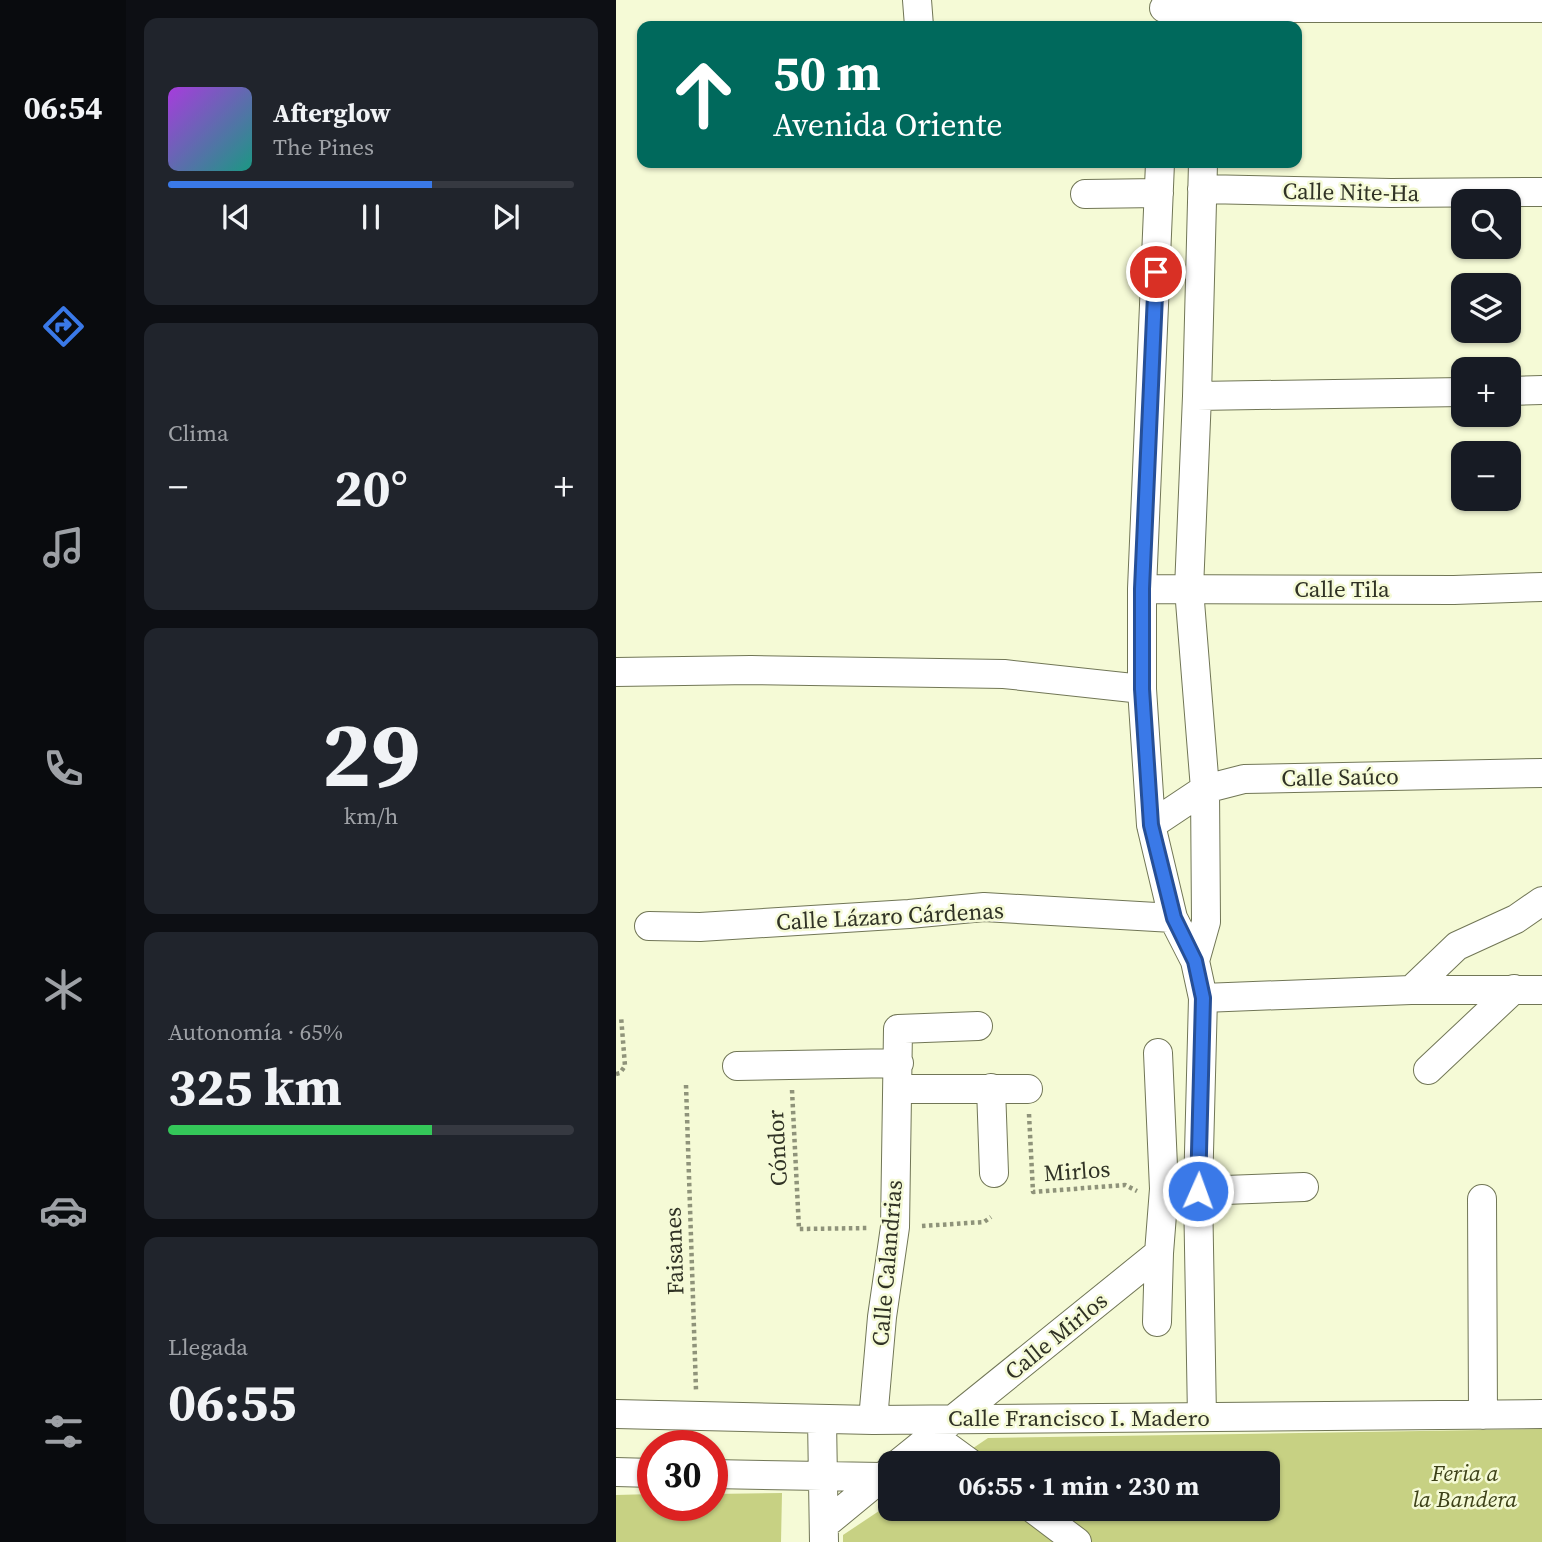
<!DOCTYPE html>
<html lang="es">
<meta charset="utf-8">
<style>
body{margin:0;font-family:"Source Serif 4",serif;background:#20242c;color:#f1f3f6;height:100vh;display:flex;flex-direction:column;font-size:26px;white-space:nowrap}
*{box-sizing:border-box;margin:0}
p{font-size:23px;color:#9ea1a6}
.icon{flex:none;width:38px;height:38px;fill:none;stroke:currentColor;stroke-width:2;stroke-linecap:round;stroke-linejoin:round}
.map{position:relative;flex:1;overflow:hidden}
.side{display:flex;flex-direction:column;gap:18px;padding:18px;background:#0d0f14;width:490px}
.side>*{flex:none}
.guide{position:absolute;left:21px;top:21px;width:665px;height:147px;border-radius:14px;box-shadow:0 2px 5px #0004;background:#00695c;color:#fff;overflow:hidden}
.tools{position:absolute;left:835px;top:189px;display:grid;gap:14px}
.tools a{display:grid;place-items:center;width:70px;height:70px;border-radius:14px;background:#171b24;box-shadow:0 2px 5px #0004;font-size:35px}
.speed{position:absolute;left:21px;top:1430px;display:flex;gap:14px;font-size:35px;font-weight:700;text-align:center}
.speed>*{display:grid;place-content:center;width:91px;height:91px;border-radius:50%;background:#171b24;box-shadow:0 2px 5px #0004;line-height:1}
.speed .limit{border:10px solid #d22;background:#fff;color:#111}
.pin{position:absolute;display:grid;place-items:center;width:60px;height:60px;color:#fff;margin:-30px;border:4px solid #fff;border-radius:50%;box-shadow:0 2px 7px #0007}
.me{position:absolute;width:77px;margin:-38px;rotate:2deg;stroke-linejoin:round;filter:drop-shadow(0 0 5px #0008)}
.turn{display:flex;align-items:center;gap:24px;height:147px;padding:0 21px;font-size:32px}
.turn .icon{width:91px;height:91px;stroke-width:2.5}
.turn b{display:block;font-size:49px;line-height:60px}
.big{font-size:52px;font-weight:700;line-height:1.1}
.side .widget{flex:1;display:flex;flex-direction:column;justify-content:center;gap:10px;min-width:0;padding:0 24px;border-radius:14px;background:#20242c}
.side .dial{align-items:center;gap:0}
.dial b{font-size:91px;line-height:1}
.song{display:flex;align-items:center;gap:21px}
.cover{width:84px;height:84px;border-radius:10px;background:linear-gradient(135deg,hsl(280 70% 55%),hsl(170 70% 35%))}
.played{height:7px;border-radius:4px;background:linear-gradient(90deg,#3a79e8 65%,#363941 65%)}
.keys{display:flex;justify-content:space-around;direction:ltr}
.heat{display:flex;justify-content:space-between;align-items:center;font-size:38px;direction:ltr}
.charge{height:10px;border-radius:5px;background:linear-gradient(90deg,#34c759 65%,#363941 0)}
.trip{position:absolute;left:262px;top:1451px;width:402px;height:70px;border-radius:14px;background:#171b24;box-shadow:0 2px 5px #0004;font-weight:700;line-height:70px;text-align:center}
main{display:flex;flex:1;min-height:0}
.tab-bar{display:flex;flex-direction:column;width:126px;justify-content:space-around;align-items:center;background:#090b0e;color:#9ea1a6}
.tab-bar .icon{width:49px;height:49px}
.tab-bar .active{color:#3a79e8}
.tab-bar b{font-size:32px;color:#f1f3f6}
.map>svg:first-child{display:block}
.green{fill:#c7d183}
.lines{fill:none;stroke-linecap:round;stroke-linejoin:round}
.minor-casing{stroke:#717656;stroke-width:30}
.path{stroke:#8f937a;stroke-width:4.5;stroke-dasharray:3.5 3.5;stroke-linecap:butt}
.minor{stroke:#fff;stroke-width:28}
.route-casing{stroke:#264f97;stroke-width:18}
.route{stroke:#3a79e8;stroke-width:12}
.labels{text-anchor:middle;dominant-baseline:central;stroke-width:5;stroke-linejoin:round;paint-order:stroke}
.street-label{font-size:23px;fill:#303225;stroke:#f5fad6}
.park-label{font-size:23px;font-style:italic;fill:#3d4118;stroke:#f5fad6}
</style>
<main>
<nav class="tab-bar">
<b>06:54</b>
<svg class="icon active" aria-label="directions" viewBox="0 0 24 24"><path d="M12 3l9 9-9 9-9-9zM9 14v-3h6M13 9l2 2-2 2"/></svg>
<svg class="icon" aria-label="music" viewBox="0 0 24 24"><path d="M9 18V5l10-2v13"/><circle cx="6" cy="18" r="3"/><circle cx="16" cy="16" r="3"/></svg>
<svg class="icon" aria-label="phone" viewBox="0 0 24 24"><path d="M5 4h4l2 5-3 2q2 4 5 5l2-3 5 2v4C11 20 4 13 5 4z"/></svg>
<svg class="icon" aria-label="climate" viewBox="0 0 24 24"><path d="M12 3v18M4 7l16 10M4 17L20 7"/></svg>
<svg class="icon" aria-label="car" viewBox="0 0 24 24"><path d="M5 17H2v-5l4-1 3-4h7l3 4 3 1v5h-3M9 17h6M6 11h13"/><circle cx="7" cy="17" r="2"/><circle cx="17" cy="17" r="2"/></svg>
<svg class="icon" aria-label="filters" viewBox="0 0 24 24"><path d="M4 7h16M4 17h16"/><circle cx="9" cy="7" r="2"/><circle cx="15" cy="17" r="2"/></svg>
</nav>
<section class="side">
<div class="widget">
<div class="song"><i class="cover"></i><div><b>Afterglow</b><p>The Pines</p></div></div>
<div class="played"></div>
<div class="keys"><svg class="icon" aria-label="previous" viewBox="0 0 24 24"><path d="M18 5L8 12l10 7zM5 5v14"/></svg><svg class="icon" aria-label="pause" viewBox="0 0 24 24"><path d="M8 5v14M16 5v14"/></svg><svg class="icon" aria-label="next" viewBox="0 0 24 24"><path d="M6 5l10 7-10 7zM19 5v14"/></svg></div>
</div>
<div class="widget"><p>Clima</p>
<div class="heat"><a>−</a><b class="big">20°</b><a>+</a></div>
</div>
<div class="widget dial"><b>29</b><p>km/h</p></div>
<div class="widget"><p>Autonomía · 65%</p><b class="big">325 km</b><div class="charge"></div></div>
<div class="widget"><p>Llegada</p><b class="big">06:55</b></div>
</section>
<div class="map">
<svg width="926" height="1542" viewBox="0 0 926 1542">
<rect width="100%" height="100%" fill="#f5fad6"/>
<path class="green" d="M926,1429V1542H227V1535L275,1503V1508H653V1463H335L372,1438Z
M166,1493L165,1542H0V1495L37,1494V1505H96V1494Z"/>
<g class="lines">
<defs>
<path id="minor" d="M301,0L303,26
M548,8H926
M544,163L526,589V689L535,825L557,918L579,961L587,998L582,1191L586,1417
M586,189L775,193L926,192
M469,194L543,193
M892,391L926,390
M581,396L847,392
M526,589L838,590L926,587
M0,672L135,670L388,674L526,689
M535,825L589,789L628,779L926,773
M33,926L84,927L293,914L368,907L557,918
M579,961L590,922L589,789L573,589L581,396L587,163
M795,990L841,946L900,919L926,901
M587,998L795,990H926
M121,1066L283,1063
M812,1070L898,989
M375,1088L378,1173
M282,1089H412
M582,1191L688,1187
M866,1199L867,1415
M541,1322L543,1253L548,1189L542,1053
M0,1414L257,1420L926,1414
M206,1419L208,1542
M257,1420L266,1317L279,1227L282,1029L362,1026
M317,1436L354,1463
M283,1463L543,1253
M0,1472L37,1473
M96,1474L266,1477
M416,1508L461,1542
M208,1525L270,1474"/>
</defs>
<use href="#minor" class="minor-casing"/>
<path class="path" d="M0,1074L4,1073L9,1066L5,1016
M70,1085L80,1390
M176,1090L183,1229L252,1228
M413,1114L417,1192L509,1185L521,1191
M306,1226L368,1222L375,1217"/>
<use href="#minor" class="minor"/>
</g>
<g class="lines">
<defs>
<path id="route" d="M540,272L526,589V689L535,825L558,918L579,961L587,998L582,1191"/>
</defs>
<use href="#route" class="route-casing"/>
<use href="#route" class="route"/>
</g>
<g class="labels">
<g class="street-label">
<text transform="translate(735 192) rotate(1)">Calle Nite-Ha</text>
<text x="726" y="589">Calle Tila</text>
<text transform="translate(724 777) rotate(-1)">Calle Saúco</text>
<text transform="translate(274 916) rotate(-3)">Calle Lázaro Cárdenas</text>
<text transform="translate(161 1148) rotate(-93)">Cóndor</text>
<text transform="translate(461 1171) rotate(-4)">Mirlos</text>
<text transform="translate(58 1251) rotate(-92)">Faisanes</text>
<text transform="translate(271 1263) rotate(-85)">Calle Calandrias</text>
<text transform="translate(440 1336) rotate(-39)">Calle Mirlos</text>
<text x="463" y="1418">Calle Francisco I. Madero</text>
</g>
<g class="park-label">
<text x="849" y="1473">Feria a<tspan x="849" dy="26">la Bandera</tspan></text>
</g>
</g>
</svg>
<div class="tools">
<a><svg class="icon" aria-label="search" viewBox="0 0 24 24"><circle cx="10" cy="10" r="6"/><path d="M15 15l6 6"/></svg></a>
<a><svg class="icon" aria-label="layers" viewBox="0 0 24 24"><path d="M12 4l9 5-9 5-9-5zM3 14l9 5 9-5"/></svg></a>
<a>+</a>
<a>−</a>
</div>
<div class="speed"><div class="limit">30</div></div>
<div class="pin" style="left:540px;top:272px;background:#d93025"><svg class="icon" aria-label="arrive" viewBox="0 0 24 24"><path d="M6 21V4h12l-3 4 3 4H6"/></svg></div>
<svg class="me" style="left:582px;top:1191px" viewBox="-20 -20 40 40"><circle r="17" fill="#3a79e8" stroke="#fff" stroke-width="3"/><path d="M0-11L8 9 0 5-8 9z" fill="#fff"/></svg>
<div class="trip">06:55 · 1 min · 230 m</div>
<div class="guide">
<div class="turn"><svg class="icon" aria-label="ahead" viewBox="0 0 24 24"><path d="M12 20V5M6 11l6-6 6 6"/></svg><div><b>50 m</b>Avenida Oriente</div></div>
</div>
</div>
</main>
